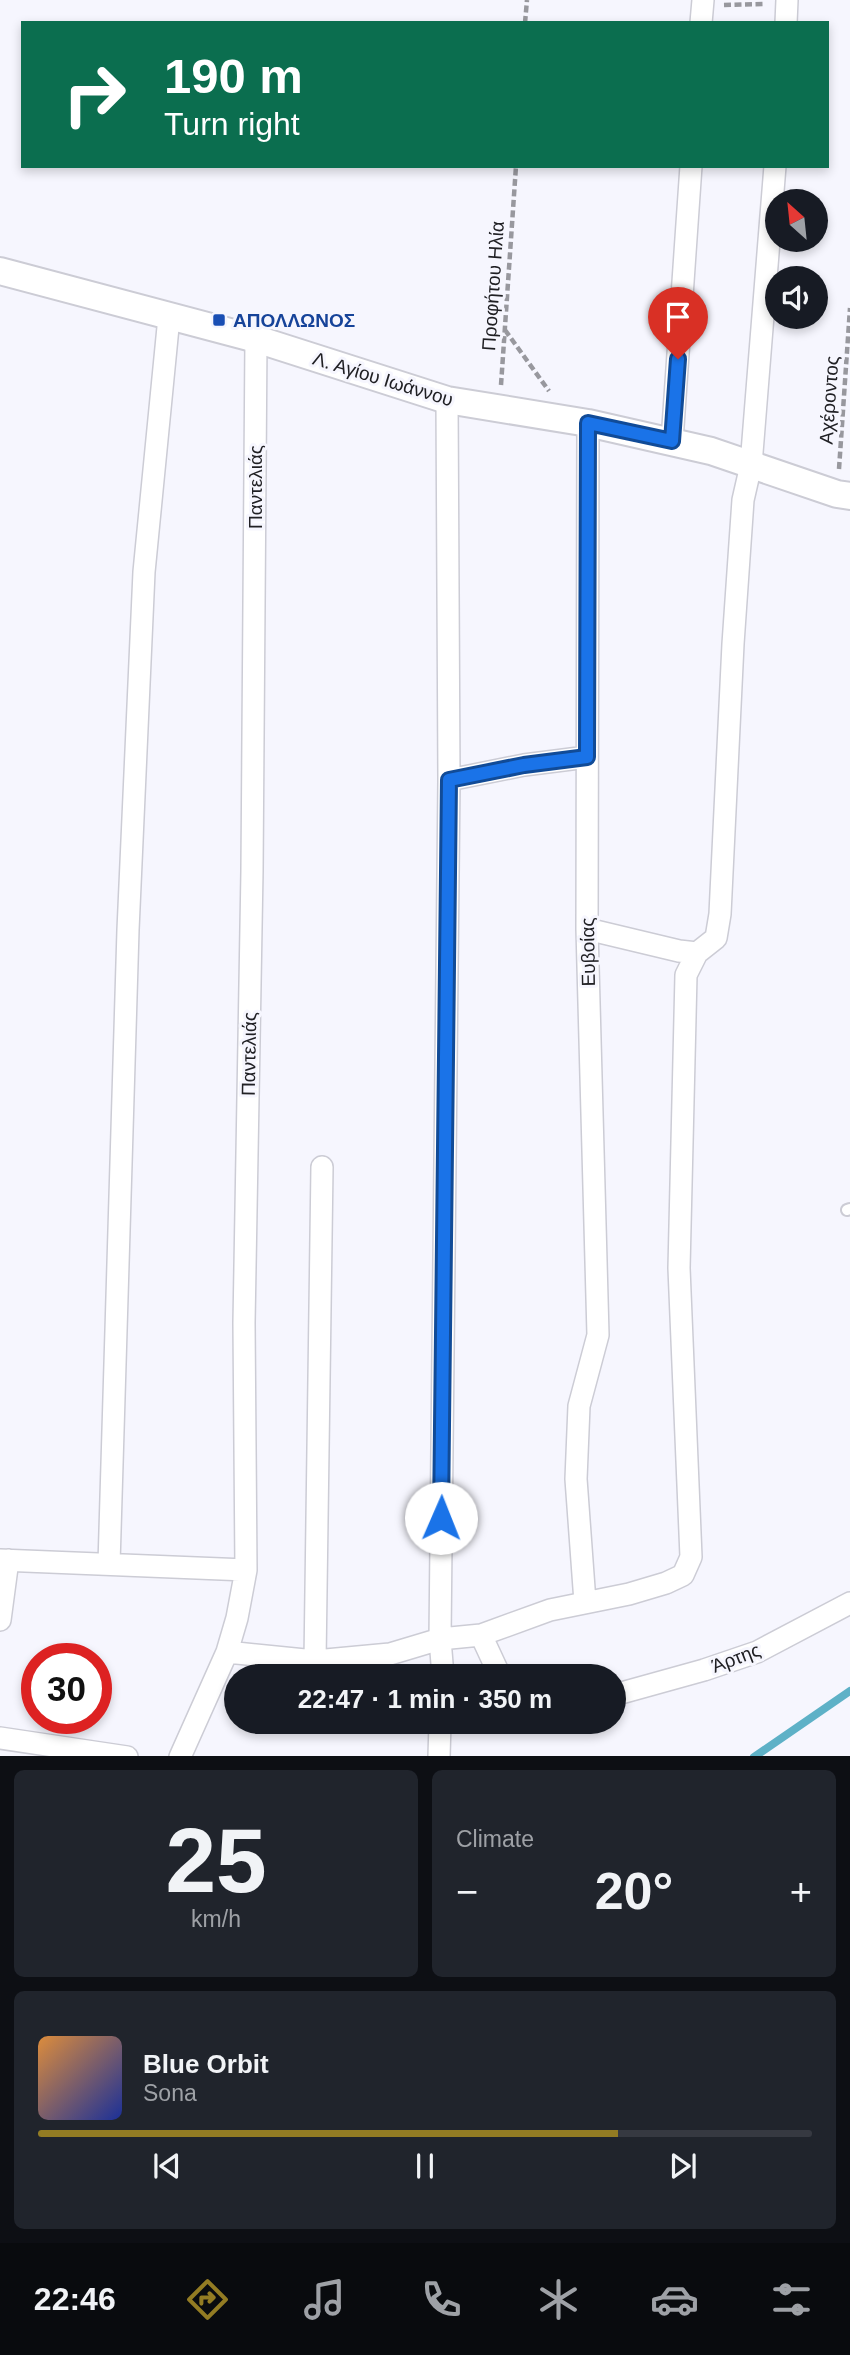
<!DOCTYPE html>
<meta charset="utf-8">
<style>
body{margin:0;font-family:Arial,sans-serif;background:#20242c;color:#f1f3f6;height:100vh;display:flex;flex-direction:column;font-size:26px;white-space:nowrap}
*{box-sizing:border-box;margin:0}
p{font-size:23px;color:#9ea1a6}
.icon{flex:none;width:38px;height:38px;fill:none;stroke:currentColor;stroke-width:2;stroke-linecap:round;stroke-linejoin:round}
.map{position:relative;height:1756px;overflow:hidden}
.sheet{display:flex;flex-direction:column;gap:14px;padding:14px;background:#0d0f14;flex:1}
.sheet>*{flex:none}
.banner{position:absolute;left:21px;top:21px;width:808px;height:147px;border-radius:0px;box-shadow:0 4px 10px #0003;background:#0b6e4f;color:#fff;overflow:hidden}
.needle{width:46px;rotate:333deg}
.tools{position:absolute;left:765px;top:189px;display:grid;gap:14px}
.tools a{display:grid;place-items:center;width:63px;height:63px;border-radius:50%;background:#171b24;box-shadow:0 4px 10px #0003;font-size:35px}
.speed{position:absolute;left:21px;top:1643px;display:flex;gap:14px;font-size:35px;font-weight:700;text-align:center}
.speed>*{display:grid;place-content:center;width:91px;height:91px;border-radius:50%;background:#171b24;box-shadow:0 4px 10px #0003;line-height:1}
.speed .limit{border:10px solid #d22;background:#fff;color:#111}
.pin{position:absolute;display:grid;place-items:center;width:60px;height:60px;color:#fff;margin:-72px -30px;border-radius:50% 50% 50% 0;rotate:-45deg;box-shadow:0 0 7px #0007}
.pin .icon{rotate:45deg}
.me{position:absolute;width:77px;margin:-38px;rotate:1deg;stroke-linejoin:round;filter:drop-shadow(0 0 5px #0008)}
.turn{display:flex;align-items:center;gap:24px;height:147px;padding:0 28px;font-size:32px}
.turn .icon{width:91px;height:91px;stroke-width:2.5}
.turn b{display:block;font-size:49px;line-height:60px}
.big{font-size:52px;font-weight:700;line-height:1.1}
.sheet .tile{flex:1;display:flex;flex-direction:column;justify-content:center;gap:10px;min-width:0;padding:0 24px;border-radius:10px;background:#20242c}
.sheet .dial{align-items:center;gap:0}
.dial b{font-size:91px;line-height:1}
.song{display:flex;align-items:center;gap:21px}
.cover{width:84px;height:84px;border-radius:10px;background:linear-gradient(135deg,hsl(30 70% 55%),hsl(230 70% 35%))}
.played{height:7px;border-radius:4px;background:linear-gradient(90deg,#937c23 75%,#363941 75%)}
.keys{display:flex;justify-content:space-around;direction:ltr}
.heat{display:flex;justify-content:space-between;align-items:center;font-size:38px;direction:ltr}
.sheet .tiles{flex:1;display:grid;gap:14px;grid-template-columns:1fr 1fr}
.tile:last-child{grid-column:span 2}
.trip{position:absolute;left:224px;top:1664px;width:402px;height:70px;border-radius:35px;background:#171b24;box-shadow:0 4px 10px #0003;font-weight:700;line-height:70px;text-align:center}
.dock{display:flex;height:112px;justify-content:space-around;align-items:center;background:#090b0e;color:#9ea1a6}
.dock .icon{width:49px;height:49px}
.dock .active{color:#937c23}
.dock b{font-size:32px;color:#f1f3f6}
.map>svg:first-child{display:block}
.lines{fill:none;stroke-linecap:round;stroke-linejoin:round}
.stream{stroke:#5eb1c7;stroke-width:8}
.service-casing{stroke:#ccccd5;stroke-width:14}
.minor-casing{stroke:#ccccd5;stroke-width:24}
.tertiary-casing{stroke:#ccccd5;stroke-width:30}
.path{stroke:#98989e;stroke-width:4.5;stroke-dasharray:7 3.5;stroke-linecap:butt}
.service{stroke:#fff;stroke-width:10}
.minor{stroke:#fff;stroke-width:21}
.tertiary{stroke:#fff;stroke-width:26}
.route-casing{stroke:#114b97;stroke-width:18}
.route{stroke:#1a73e8;stroke-width:12}
.transit-dot{fill:#1a4fb4;stroke:#f6f6fe;stroke-width:2.5}
.labels{text-anchor:middle;dominant-baseline:central;stroke-width:6;stroke-linejoin:round;paint-order:stroke}
.street-label{font-size:19px;fill:#202024;stroke:#f6f6fe}
.transit-label{font-size:19px;font-weight:bold;fill:#164399;stroke:#f6f6fe;text-anchor:start}
</style>
<div class="map">
<svg width="850" height="1757" viewBox="0 0 850 1757">
<rect width="100%" height="100%" fill="#f6f6fe"/>
<g class="lines">
<path class="stream" d="M754,1757L850,1691"/>
<defs>
<path id="service" d="M847,1210L850,1209"/>
<path id="minor" d="M701,23L703,0
M786,23L787,0
M672,441L691,166
M449,780L524,765L587,757
M587,929L679,951L697,953
M0,1560L246,1570
M109,1564L128,930L144,572L169,317
M585,1602L576,1479L579,1406L598,1335L587,929L588,423
M0,1620L8,1560
M481,1635L500,1676
M227,1652L315,1661L390,1654L440,1639L481,1635L550,1610L629,1594L666,1583L683,1575L691,1557L679,1268L686,975L697,953L716,938L720,914L733,644L743,500L751,465L775,166
M315,1661L322,1167
M443,1676L440,1639L449,780L447,400
M614,1695L704,1670L757,1652L850,1603
M0,1738L127,1757
M180,1757L227,1652L237,1618L246,1570L244,1323L252,871L256,339
M439,1757L440,1722"/>
<path id="tertiary" d="M0,271L256,339L447,400L588,423L711,451L837,494L850,496"/>
</defs>
<use href="#service" class="service-casing"/>
<use href="#minor" class="minor-casing"/>
<use href="#tertiary" class="tertiary-casing"/>
<path class="path" d="M724,5L765,4
M525,23L527,0
M505,330L549,391
M501,385L516,166
M839,469L850,308"/>
<use href="#service" class="service"/>
<use href="#minor" class="minor"/>
<use href="#tertiary" class="tertiary"/>
</g>
<g class="lines">
<defs>
<path id="route" d="M441,1518L449,780L524,765L587,757L588,423L672,441L678,359"/>
</defs>
<use href="#route" class="route-casing"/>
<use href="#route" class="route"/>
</g>
<rect class="transit-dot" x="212" y="313" width="14" height="14" rx="3.5"/>
<g class="labels">
<g class="street-label">
<text transform="translate(493 286) rotate(-86)">Προφήτου Ηλία</text>
<text transform="translate(383 379) rotate(17)">Λ. Αγίου Ιωάννου</text>
<text transform="translate(829 400) rotate(-86)">Αχέροντος</text>
<text transform="translate(255 487) rotate(-90)">Παντελιάς</text>
<text transform="translate(588 952) rotate(-91)">Ευβοίας</text>
<text transform="translate(249 1054) rotate(-89)">Παντελιάς</text>
<text transform="translate(736 1658) rotate(-21)">Άρτης</text>
</g>
<g class="transit-label">
<text x="233" y="320">ΑΠΟΛΛΩΝΟΣ</text>
</g>
</g>
</svg>
<div class="tools">
<a><svg class="needle" viewBox="-14 -14 28 28"><path d="M0-13l5 13h-10z" fill="#e53935"/><path d="M0 13l5-13h-10z" fill="#9ea1a6"/></svg></a>
<a><svg class="icon" aria-label="sound" viewBox="0 0 24 24"><path d="M4 9h4l5-4v14l-5-4H4zM17 9q2 3 0 6"/></svg></a>
</div>
<div class="speed"><div class="limit">30</div></div>
<div class="pin" style="left:678px;top:359px;background:#d93025"><svg class="icon" aria-label="arrive" viewBox="0 0 24 24"><path d="M6 21V4h12l-3 4 3 4H6"/></svg></div>
<svg class="me" style="left:441px;top:1518px" viewBox="-20 -20 40 40"><circle r="19" fill="#fff"/><path d="M0-13L10 11 0 6-10 11z" fill="#1a73e8"/></svg>
<div class="trip">22:47 · 1 min · 350 m</div>
<div class="banner">
<div class="turn"><svg class="icon" aria-label="right" viewBox="0 0 24 24"><path d="M7 20v-9h11M14 6l5 5-5 5"/></svg><div><b>190 m</b>Turn right</div></div>
</div>
</div>
<section class="sheet">
<div class="tiles">
<div class="tile dial"><b>25</b><p>km/h</p></div>
<div class="tile"><p>Climate</p>
<div class="heat"><a>−</a><b class="big">20°</b><a>+</a></div>
</div>
<div class="tile">
<div class="song"><i class="cover"></i><div><b>Blue Orbit</b><p>Sona</p></div></div>
<div class="played"></div>
<div class="keys"><svg class="icon" aria-label="previous" viewBox="0 0 24 24"><path d="M18 5L8 12l10 7zM5 5v14"/></svg><svg class="icon" aria-label="pause" viewBox="0 0 24 24"><path d="M8 5v14M16 5v14"/></svg><svg class="icon" aria-label="next" viewBox="0 0 24 24"><path d="M6 5l10 7-10 7zM19 5v14"/></svg></div>
</div>
</div>
</section>
<nav class="dock">
<b>22:46</b>
<svg class="icon active" aria-label="directions" viewBox="0 0 24 24"><path d="M12 3l9 9-9 9-9-9zM9 14v-3h6M13 9l2 2-2 2"/></svg>
<svg class="icon" aria-label="music" viewBox="0 0 24 24"><path d="M9 18V5l10-2v13"/><circle cx="6" cy="18" r="3"/><circle cx="16" cy="16" r="3"/></svg>
<svg class="icon" aria-label="phone" viewBox="0 0 24 24"><path d="M5 4h4l2 5-3 2q2 4 5 5l2-3 5 2v4C11 20 4 13 5 4z"/></svg>
<svg class="icon" aria-label="climate" viewBox="0 0 24 24"><path d="M12 3v18M4 7l16 10M4 17L20 7"/></svg>
<svg class="icon" aria-label="car" viewBox="0 0 24 24"><path d="M5 17H2v-5l4-1 3-4h7l3 4 3 1v5h-3M9 17h6M6 11h13"/><circle cx="7" cy="17" r="2"/><circle cx="17" cy="17" r="2"/></svg>
<svg class="icon" aria-label="filters" viewBox="0 0 24 24"><path d="M4 7h16M4 17h16"/><circle cx="9" cy="7" r="2"/><circle cx="15" cy="17" r="2"/></svg>
</nav>
